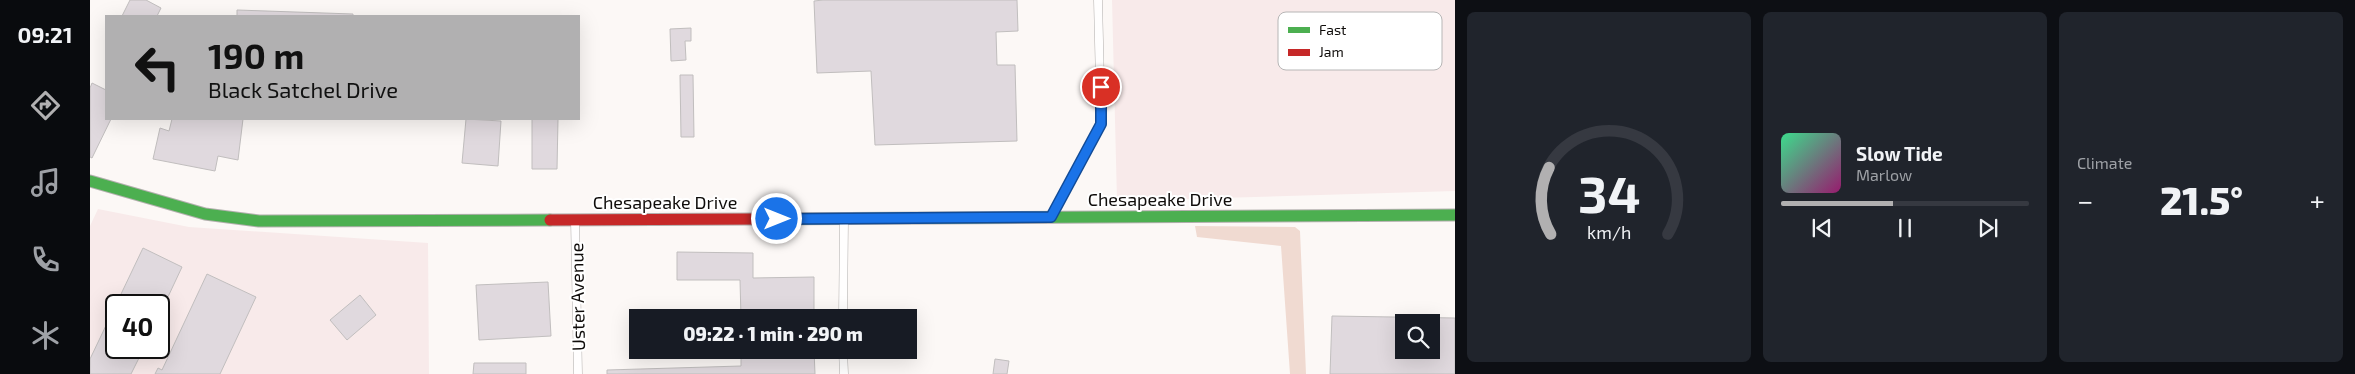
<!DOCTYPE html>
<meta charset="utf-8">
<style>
body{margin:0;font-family:"Exo 2",sans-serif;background:#20242c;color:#f1f3f6;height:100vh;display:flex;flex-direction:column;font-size:19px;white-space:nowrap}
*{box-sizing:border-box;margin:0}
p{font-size:16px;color:#9ea1a6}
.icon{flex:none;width:28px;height:28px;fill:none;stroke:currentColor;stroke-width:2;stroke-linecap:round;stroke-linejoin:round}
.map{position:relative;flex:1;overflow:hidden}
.side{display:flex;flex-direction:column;gap:12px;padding:12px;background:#0d0f14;width:900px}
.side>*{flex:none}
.banner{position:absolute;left:15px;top:15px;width:475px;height:105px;border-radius:0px;box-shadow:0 5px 20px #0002;background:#b1b0b1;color:#111;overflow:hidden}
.fabs{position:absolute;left:1305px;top:314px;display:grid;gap:10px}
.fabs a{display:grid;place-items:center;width:45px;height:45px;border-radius:0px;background:#171b24;box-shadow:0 5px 20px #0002;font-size:25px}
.speed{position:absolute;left:15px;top:294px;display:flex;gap:10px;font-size:25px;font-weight:700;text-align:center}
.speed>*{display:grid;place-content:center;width:65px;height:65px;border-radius:50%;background:#171b24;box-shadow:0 5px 20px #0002;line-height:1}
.speed .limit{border:2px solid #111;border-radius:8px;background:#fff;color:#111}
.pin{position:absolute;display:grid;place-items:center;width:42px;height:42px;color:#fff;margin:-21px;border:2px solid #fff;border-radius:50%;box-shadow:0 1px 5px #0007}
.me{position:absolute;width:55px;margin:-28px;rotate:90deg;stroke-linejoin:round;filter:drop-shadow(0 0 4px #0008)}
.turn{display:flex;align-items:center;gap:18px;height:105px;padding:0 20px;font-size:22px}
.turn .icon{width:65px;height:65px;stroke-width:2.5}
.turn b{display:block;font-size:35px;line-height:42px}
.big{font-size:38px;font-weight:800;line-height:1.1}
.side .widget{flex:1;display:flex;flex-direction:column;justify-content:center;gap:8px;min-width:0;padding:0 18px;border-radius:8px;background:#20242c}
.side .dial{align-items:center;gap:0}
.dial svg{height:130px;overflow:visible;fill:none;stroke:#363941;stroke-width:7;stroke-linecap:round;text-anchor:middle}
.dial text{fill:#f1f3f6;stroke:none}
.song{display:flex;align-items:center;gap:15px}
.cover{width:60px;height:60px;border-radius:8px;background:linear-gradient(135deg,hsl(150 70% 55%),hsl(320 70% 35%))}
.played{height:5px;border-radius:2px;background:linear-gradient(90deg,#b1b0b1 45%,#363941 45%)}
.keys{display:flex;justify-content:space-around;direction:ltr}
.heat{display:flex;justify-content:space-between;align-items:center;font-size:28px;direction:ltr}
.side .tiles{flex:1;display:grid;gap:12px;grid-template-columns:repeat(3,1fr)}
.trip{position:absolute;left:539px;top:309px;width:288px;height:50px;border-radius:0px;background:#171b24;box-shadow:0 5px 20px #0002;font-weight:800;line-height:50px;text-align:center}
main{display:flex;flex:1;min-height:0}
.menu{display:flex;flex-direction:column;width:90px;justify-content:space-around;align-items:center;background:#090b0e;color:#9ea1a6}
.menu .icon{width:35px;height:35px}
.menu .active{color:#b1b0b1}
.menu b{font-size:22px;color:#f1f3f6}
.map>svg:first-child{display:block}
.industrial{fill:#f8eaea;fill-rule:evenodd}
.green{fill:#f0dad1}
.building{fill:#e0d9de;stroke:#c1bebe;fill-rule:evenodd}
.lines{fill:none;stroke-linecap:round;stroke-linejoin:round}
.street-casing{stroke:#b2afad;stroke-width:9}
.fast-casing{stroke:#b2afad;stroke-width:13}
.jam-casing{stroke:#b2afad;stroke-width:13}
.street{stroke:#fffefe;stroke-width:8}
.fast{stroke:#4caf50;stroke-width:11}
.jam{stroke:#c62828;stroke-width:11}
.route-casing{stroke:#114b97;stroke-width:12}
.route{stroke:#1a73e8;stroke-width:9}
.labels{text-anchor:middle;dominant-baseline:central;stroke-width:4;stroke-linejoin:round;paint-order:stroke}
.street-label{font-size:18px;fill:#0f0c0a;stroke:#fff}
.key{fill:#fff;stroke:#b7b6b6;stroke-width:1}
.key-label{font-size:14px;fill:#0f0c0a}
</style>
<main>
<nav class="menu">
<b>09:21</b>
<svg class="icon active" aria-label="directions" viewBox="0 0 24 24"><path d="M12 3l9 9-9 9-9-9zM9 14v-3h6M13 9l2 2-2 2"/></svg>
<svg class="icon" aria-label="music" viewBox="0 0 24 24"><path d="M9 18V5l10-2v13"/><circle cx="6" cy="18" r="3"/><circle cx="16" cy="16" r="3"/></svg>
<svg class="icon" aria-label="phone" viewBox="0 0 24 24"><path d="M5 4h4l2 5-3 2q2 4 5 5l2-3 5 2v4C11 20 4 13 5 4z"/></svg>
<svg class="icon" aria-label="climate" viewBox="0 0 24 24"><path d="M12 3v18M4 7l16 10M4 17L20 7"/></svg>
</nav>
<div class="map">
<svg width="1365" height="374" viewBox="0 0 1365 374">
<rect width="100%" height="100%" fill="#fcf8f6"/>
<path class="industrial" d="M1022,0H1365V191L1027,201Z
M8,209L99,227L338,243L339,374H0V226ZM26,305H69V348H26Z"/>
<path class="green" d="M1105,226L1205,227L1210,231L1216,374H1200L1191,246L1107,237Z"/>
<path class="building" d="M40,0H56L71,8L67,16H32Z
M733,0H927L928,31L906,32L907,65H925L927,141L785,145L781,71L727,73L724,1Z
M147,10L263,14V16H147Z
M601,28V41H595L596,60L581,61L580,29Z
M590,75H603L604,137H591Z
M2,83L16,90V119H21L2,158L0,157V88Z
M82,119H153L148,160L128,156L125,171L63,159L70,128L79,131Z
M376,119L411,121L408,166L372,163Z
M442,119H468L467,169H442Z
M53,248L92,267L69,316V305H26V348H54L41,374H0V359Z
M587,252L663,253V278L724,277V318H651L650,280H587Z
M117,274L166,297L130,374H65L68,368L72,370Z
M458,282L461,336L389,340L386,285Z
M270,295L286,315L257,340L240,320Z
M1242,316L1365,318V374H1240ZM1314,322H1341V350H1314Z
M651,350H724L725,374H517V370L651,366Z
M905,359L919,361L917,374H903Z
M384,363H436V374H383Z"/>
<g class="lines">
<defs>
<path id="street" d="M961,217L1011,124L1008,0
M485,220L488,374
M753,318L754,219
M753,350L754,374"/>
<path id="fast" d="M0,181L115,214L169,221L460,220
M666,219L1365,215"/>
<path id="jam" d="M460,220L666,219"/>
</defs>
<use href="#street" class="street-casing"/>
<use href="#fast" class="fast-casing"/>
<use href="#jam" class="jam-casing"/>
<use href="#street" class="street"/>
<use href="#fast" class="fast"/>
<use href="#jam" class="jam"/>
</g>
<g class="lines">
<defs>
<path id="route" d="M687,219L961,217L1011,124V87"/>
</defs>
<use href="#route" class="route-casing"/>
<use href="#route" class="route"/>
</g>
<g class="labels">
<g class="street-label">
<text x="1070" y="199">Chesapeake Drive</text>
<text x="575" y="202">Chesapeake Drive</text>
<text transform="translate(487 297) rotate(-91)">Uster Avenue</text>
</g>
</g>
<rect x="1188" y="12" width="164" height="58" rx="8" class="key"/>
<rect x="1198" y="27" width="22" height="6" fill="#4caf50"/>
<rect x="1198" y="49" width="22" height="7" fill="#c62828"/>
<g class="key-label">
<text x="1229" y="35">Fast</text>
<text x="1229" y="57">Jam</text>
</g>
</svg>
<div class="fabs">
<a><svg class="icon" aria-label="search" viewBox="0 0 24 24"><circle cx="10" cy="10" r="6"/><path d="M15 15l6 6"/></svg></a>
</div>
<div class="speed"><div class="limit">40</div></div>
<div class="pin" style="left:1011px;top:87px;background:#d93025"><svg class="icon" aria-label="arrive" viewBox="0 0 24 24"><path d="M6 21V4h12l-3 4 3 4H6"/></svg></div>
<svg class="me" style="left:687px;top:219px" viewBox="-20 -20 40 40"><circle r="17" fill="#1a73e8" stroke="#fff" stroke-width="3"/><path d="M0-11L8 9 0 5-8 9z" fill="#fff"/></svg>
<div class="trip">09:22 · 1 min · 290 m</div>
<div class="banner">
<div class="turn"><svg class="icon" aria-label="left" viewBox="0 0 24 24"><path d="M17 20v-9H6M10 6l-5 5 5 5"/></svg><div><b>190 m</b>Black Satchel Drive</div></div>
</div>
</div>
<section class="side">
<div class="tiles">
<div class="widget dial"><svg viewBox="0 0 100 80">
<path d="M14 69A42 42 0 1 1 86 69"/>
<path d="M14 69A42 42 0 0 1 13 28" stroke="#b1b0b1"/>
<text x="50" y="56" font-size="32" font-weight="700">34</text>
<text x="50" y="72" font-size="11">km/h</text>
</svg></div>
<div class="widget">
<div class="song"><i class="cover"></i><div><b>Slow Tide</b><p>Marlow</p></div></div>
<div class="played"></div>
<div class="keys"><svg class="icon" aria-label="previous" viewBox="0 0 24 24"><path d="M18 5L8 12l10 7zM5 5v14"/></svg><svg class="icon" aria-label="pause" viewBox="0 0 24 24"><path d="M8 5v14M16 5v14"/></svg><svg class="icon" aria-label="next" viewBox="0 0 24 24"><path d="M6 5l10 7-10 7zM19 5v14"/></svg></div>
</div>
<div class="widget"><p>Climate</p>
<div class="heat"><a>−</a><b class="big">21.5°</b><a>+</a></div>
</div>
</div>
</section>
</main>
